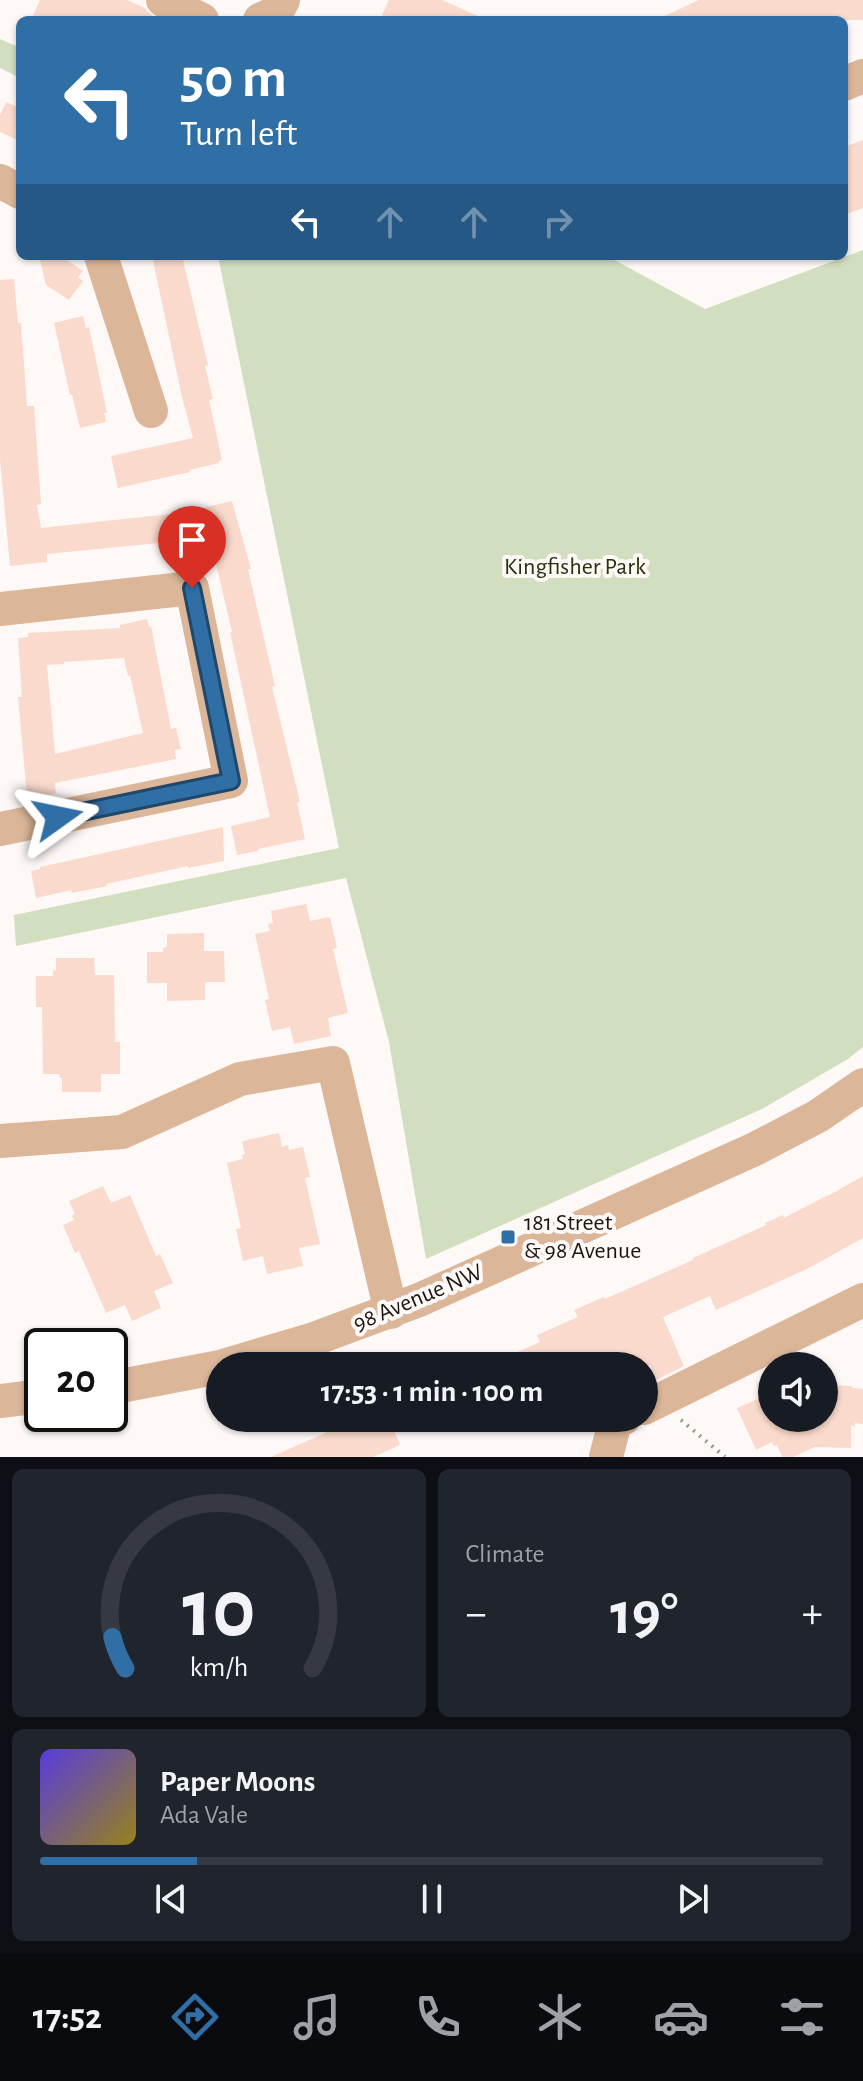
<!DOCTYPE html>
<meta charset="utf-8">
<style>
body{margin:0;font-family:"Alegreya Sans",sans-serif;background:#20242c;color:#f1f3f6;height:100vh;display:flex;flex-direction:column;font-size:30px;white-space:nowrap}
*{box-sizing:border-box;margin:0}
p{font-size:26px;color:#9ea1a6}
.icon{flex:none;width:44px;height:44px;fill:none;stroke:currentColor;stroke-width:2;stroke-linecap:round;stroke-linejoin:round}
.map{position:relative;height:1457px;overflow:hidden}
.details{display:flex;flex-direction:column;gap:12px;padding:12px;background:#0d0f14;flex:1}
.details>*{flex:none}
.top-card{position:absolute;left:16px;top:16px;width:832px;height:244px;border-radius:12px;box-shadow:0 2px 6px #0004;background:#2f6fa5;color:#fff;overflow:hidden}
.buttons{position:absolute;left:758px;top:1352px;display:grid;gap:16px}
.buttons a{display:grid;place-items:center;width:80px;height:80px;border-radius:50%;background:#171b24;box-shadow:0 2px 6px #0004;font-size:40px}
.speed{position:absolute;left:24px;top:1328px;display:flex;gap:16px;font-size:40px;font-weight:700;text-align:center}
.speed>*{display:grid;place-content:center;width:104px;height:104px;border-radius:50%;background:#171b24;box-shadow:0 2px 6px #0004;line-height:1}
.speed .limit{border:4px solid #111;border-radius:12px;background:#fff;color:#111}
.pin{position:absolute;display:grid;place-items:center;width:68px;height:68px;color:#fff;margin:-82px -34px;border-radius:50% 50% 50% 0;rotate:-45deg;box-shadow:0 0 8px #0007}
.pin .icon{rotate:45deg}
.me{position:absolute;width:88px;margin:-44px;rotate:78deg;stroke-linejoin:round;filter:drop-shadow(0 0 6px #0008)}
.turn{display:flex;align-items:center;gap:28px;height:168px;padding:0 32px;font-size:36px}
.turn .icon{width:104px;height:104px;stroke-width:2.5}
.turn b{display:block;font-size:56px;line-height:68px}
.lanes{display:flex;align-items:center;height:76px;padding:0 32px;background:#0003;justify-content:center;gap:40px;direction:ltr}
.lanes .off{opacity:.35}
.big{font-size:60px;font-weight:600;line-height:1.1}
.details .tile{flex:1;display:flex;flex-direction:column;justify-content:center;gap:12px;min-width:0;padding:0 28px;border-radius:12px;background:#20242c}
.details .dial{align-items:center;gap:0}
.dial svg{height:208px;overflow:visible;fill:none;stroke:#363941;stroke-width:7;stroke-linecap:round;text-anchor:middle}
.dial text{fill:#f1f3f6;stroke:none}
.song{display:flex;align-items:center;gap:24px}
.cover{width:96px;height:96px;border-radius:12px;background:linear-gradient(135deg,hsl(250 70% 55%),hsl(50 70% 35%))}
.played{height:8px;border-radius:4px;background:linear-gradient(90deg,#2f6fa5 20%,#363941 20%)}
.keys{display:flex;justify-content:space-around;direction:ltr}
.heat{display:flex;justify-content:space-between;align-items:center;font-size:44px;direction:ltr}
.details .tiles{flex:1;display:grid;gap:12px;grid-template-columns:1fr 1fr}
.tile:last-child{grid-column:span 2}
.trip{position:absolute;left:206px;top:1352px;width:452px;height:80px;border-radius:40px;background:#171b24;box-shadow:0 2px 6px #0004;font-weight:600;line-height:80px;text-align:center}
.menu{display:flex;height:128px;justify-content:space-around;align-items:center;background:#090b0e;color:#9ea1a6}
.menu .icon{width:56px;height:56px}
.menu .current{color:#2f6fa5}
.menu b{font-size:36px;color:#f1f3f6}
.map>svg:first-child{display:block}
.green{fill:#d2dec0}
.building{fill:#fadacc;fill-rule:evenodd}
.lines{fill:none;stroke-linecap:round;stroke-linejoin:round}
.path{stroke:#9b9491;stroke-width:4;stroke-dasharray:2 6;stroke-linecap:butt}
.minor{stroke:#dbb699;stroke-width:34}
.route-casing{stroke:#1f486b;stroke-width:20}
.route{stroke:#2f6fa5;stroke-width:14}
.poi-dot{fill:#2f6fa5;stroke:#fef8f6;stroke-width:3}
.labels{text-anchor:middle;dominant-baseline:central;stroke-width:8;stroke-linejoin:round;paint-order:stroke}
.park-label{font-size:24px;fill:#26320d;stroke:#fef8f6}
.poi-label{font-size:24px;fill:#1c1410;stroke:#fef8f6;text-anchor:start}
.street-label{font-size:24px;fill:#1c1410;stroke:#fef8f6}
</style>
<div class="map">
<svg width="863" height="1457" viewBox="0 0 863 1457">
<rect width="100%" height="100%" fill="#fef8f6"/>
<path class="green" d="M0,39L20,48V78L0,68Z
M863,250V1047L848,1059L762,1109L426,1259L389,1042L346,878L16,946L14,915L339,848L218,256H607L705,309Z"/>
<path class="building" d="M40,0H127L145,8L147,11L158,20H31Z
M389,0H442L487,20H393L382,15Z
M699,0H863V20H656Z
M6,102L20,108V141L0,132V115Z
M863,140V208L844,215V147Z
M39,256H61L83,271L78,277L83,281L69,300L46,285Z
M152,256H182L208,365L205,366L213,399L209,400L222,460L219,461V463L189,470L190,472L118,488L111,456L193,438L182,397Z
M14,279L18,323H21L27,406H34L41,504L37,505L41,528L207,510L206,507L232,501L251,569H248L275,686L272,687L300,802L297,803L305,839L258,849V851L237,855L231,826L270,817L230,632H232L210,538L47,554V562L10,566L0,460V280Z
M83,316L86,328L89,327L107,413H104L106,422L80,428L72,395H70L54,323Z
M147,619L149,627L151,626L171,729L176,728L181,749L175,750L176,759L55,783L56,794L27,796L18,697H22L18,638L28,637V633L120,628V625ZM124,658L128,676L130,675L143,733L55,754L47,665L64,664V662Z
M223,827L224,861L188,868V866L106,884L107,886L72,893L71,890L36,898L31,871L40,869V867Z
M306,904L310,921L330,917L337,948L333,949L348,1013L328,1018L331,1036L294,1044L290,1027L272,1031L265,1000L269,999L255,934L270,931L268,924L273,923L271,911Z
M204,933V951H224L225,982H205V1000L167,1001V983H147V952H163V948L167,947V934Z
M56,958H94L95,975H114L115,1042H120V1074H101V1092H62V1078H60L59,1074H43L42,1007H36V976H53V970L56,971Z
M279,1133L282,1147L288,1145L289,1150L303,1147L310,1177L305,1178L320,1244L299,1248L303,1266L267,1274L263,1256L243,1261L236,1229L241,1228L227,1163L243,1159L242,1155L245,1154L242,1141Z
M863,1176V1238L807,1269L716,1310L710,1296L663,1317L684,1366L656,1380L650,1366H486L540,1342L537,1335L578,1317L574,1310L604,1297L605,1299L693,1260V1258L766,1225L765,1223L783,1215L784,1218L828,1195V1196Z
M103,1186L111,1203L130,1195L156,1256L160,1254L173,1283L154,1291L161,1308L132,1321L125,1305L106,1313L79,1251L75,1253L63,1225L74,1220L72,1216L75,1214L69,1201Z
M824,1385L852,1386V1388L863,1389V1424L855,1423V1426H851V1448L815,1447L793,1457H782L777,1445L774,1446L772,1442L756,1450L737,1408L772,1393V1418H824Z
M359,1418H389L400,1445L373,1457H271Z"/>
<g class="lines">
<path class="path" d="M681,1420L725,1457"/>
<path class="minor" d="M163,0L202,20
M260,20L277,12L283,0
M844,84L863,76
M0,181L20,192
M101,256L151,411
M0,609L192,588L231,781L0,829
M0,1141L122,1132L240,1079L333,1063L391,1312
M223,1366L314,1339L419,1300L755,1149L818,1116L863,1085
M110,1388L220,1367
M0,1401L42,1396
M644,1408L863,1300
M606,1457L615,1422L624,1418"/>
</g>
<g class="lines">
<defs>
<path id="route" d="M58,817L231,781L192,588"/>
</defs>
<use href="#route" class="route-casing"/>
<use href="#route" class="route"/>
</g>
<rect class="poi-dot" x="500" y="1229" width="16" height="16" rx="4"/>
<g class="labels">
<g class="park-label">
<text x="575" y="567">Kingfisher Park</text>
</g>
<g class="poi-label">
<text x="524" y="1223">181 Street<tspan x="524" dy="28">&amp; 98 Avenue</tspan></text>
</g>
<g class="street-label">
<text transform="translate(418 1298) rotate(-23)">98 Avenue NW</text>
</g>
</g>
</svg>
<div class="buttons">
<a><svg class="icon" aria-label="sound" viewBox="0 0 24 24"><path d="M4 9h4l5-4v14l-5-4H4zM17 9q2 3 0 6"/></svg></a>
</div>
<div class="speed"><div class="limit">20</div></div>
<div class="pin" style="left:192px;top:588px;background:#d93025"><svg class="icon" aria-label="arrive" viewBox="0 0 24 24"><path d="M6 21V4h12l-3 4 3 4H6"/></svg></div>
<svg class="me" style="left:58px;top:817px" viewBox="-20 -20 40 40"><path d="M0-17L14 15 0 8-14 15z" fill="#2f6fa5" stroke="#fff" stroke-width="4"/></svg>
<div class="trip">17:53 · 1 min · 100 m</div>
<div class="top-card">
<div class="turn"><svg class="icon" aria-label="left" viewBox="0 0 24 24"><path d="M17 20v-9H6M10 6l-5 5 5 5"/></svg><div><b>50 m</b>Turn left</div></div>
<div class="lanes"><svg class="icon" aria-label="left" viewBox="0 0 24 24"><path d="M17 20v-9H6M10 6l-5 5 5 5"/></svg><svg class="icon off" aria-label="ahead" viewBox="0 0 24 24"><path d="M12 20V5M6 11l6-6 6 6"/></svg><svg class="icon off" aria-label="ahead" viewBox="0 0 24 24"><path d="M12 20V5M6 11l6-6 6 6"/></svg><svg class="icon off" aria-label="right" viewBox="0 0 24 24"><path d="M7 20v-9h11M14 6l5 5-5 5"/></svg></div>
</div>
</div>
<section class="details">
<div class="tiles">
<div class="tile dial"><svg viewBox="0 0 100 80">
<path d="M14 69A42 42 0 1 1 86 69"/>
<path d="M14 69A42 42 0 0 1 9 57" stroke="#2f6fa5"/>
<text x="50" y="56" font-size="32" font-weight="700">10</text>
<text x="50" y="72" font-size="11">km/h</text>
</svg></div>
<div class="tile"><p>Climate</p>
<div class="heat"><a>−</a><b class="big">19°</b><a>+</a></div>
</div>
<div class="tile">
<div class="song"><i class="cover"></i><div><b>Paper Moons</b><p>Ada Vale</p></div></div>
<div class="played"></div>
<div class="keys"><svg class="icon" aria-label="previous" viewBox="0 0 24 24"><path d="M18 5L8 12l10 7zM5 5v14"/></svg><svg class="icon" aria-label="pause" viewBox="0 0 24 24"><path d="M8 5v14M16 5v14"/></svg><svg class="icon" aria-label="next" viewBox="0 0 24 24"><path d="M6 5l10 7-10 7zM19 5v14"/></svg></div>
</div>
</div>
</section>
<nav class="menu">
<b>17:52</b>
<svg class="icon current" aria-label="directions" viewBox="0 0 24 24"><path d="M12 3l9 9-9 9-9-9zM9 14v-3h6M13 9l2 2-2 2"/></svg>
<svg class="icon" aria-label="music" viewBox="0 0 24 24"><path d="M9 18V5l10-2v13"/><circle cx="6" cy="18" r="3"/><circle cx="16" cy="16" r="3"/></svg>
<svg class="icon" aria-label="phone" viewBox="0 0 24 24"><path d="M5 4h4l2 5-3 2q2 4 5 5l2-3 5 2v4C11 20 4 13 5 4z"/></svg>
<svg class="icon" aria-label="climate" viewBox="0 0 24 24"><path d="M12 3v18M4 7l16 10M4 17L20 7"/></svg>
<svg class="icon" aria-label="car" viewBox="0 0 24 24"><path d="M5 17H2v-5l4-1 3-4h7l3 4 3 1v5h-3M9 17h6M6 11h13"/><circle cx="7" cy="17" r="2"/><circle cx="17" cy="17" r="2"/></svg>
<svg class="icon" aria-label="filters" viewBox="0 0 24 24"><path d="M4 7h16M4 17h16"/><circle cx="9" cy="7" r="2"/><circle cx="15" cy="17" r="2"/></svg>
</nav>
